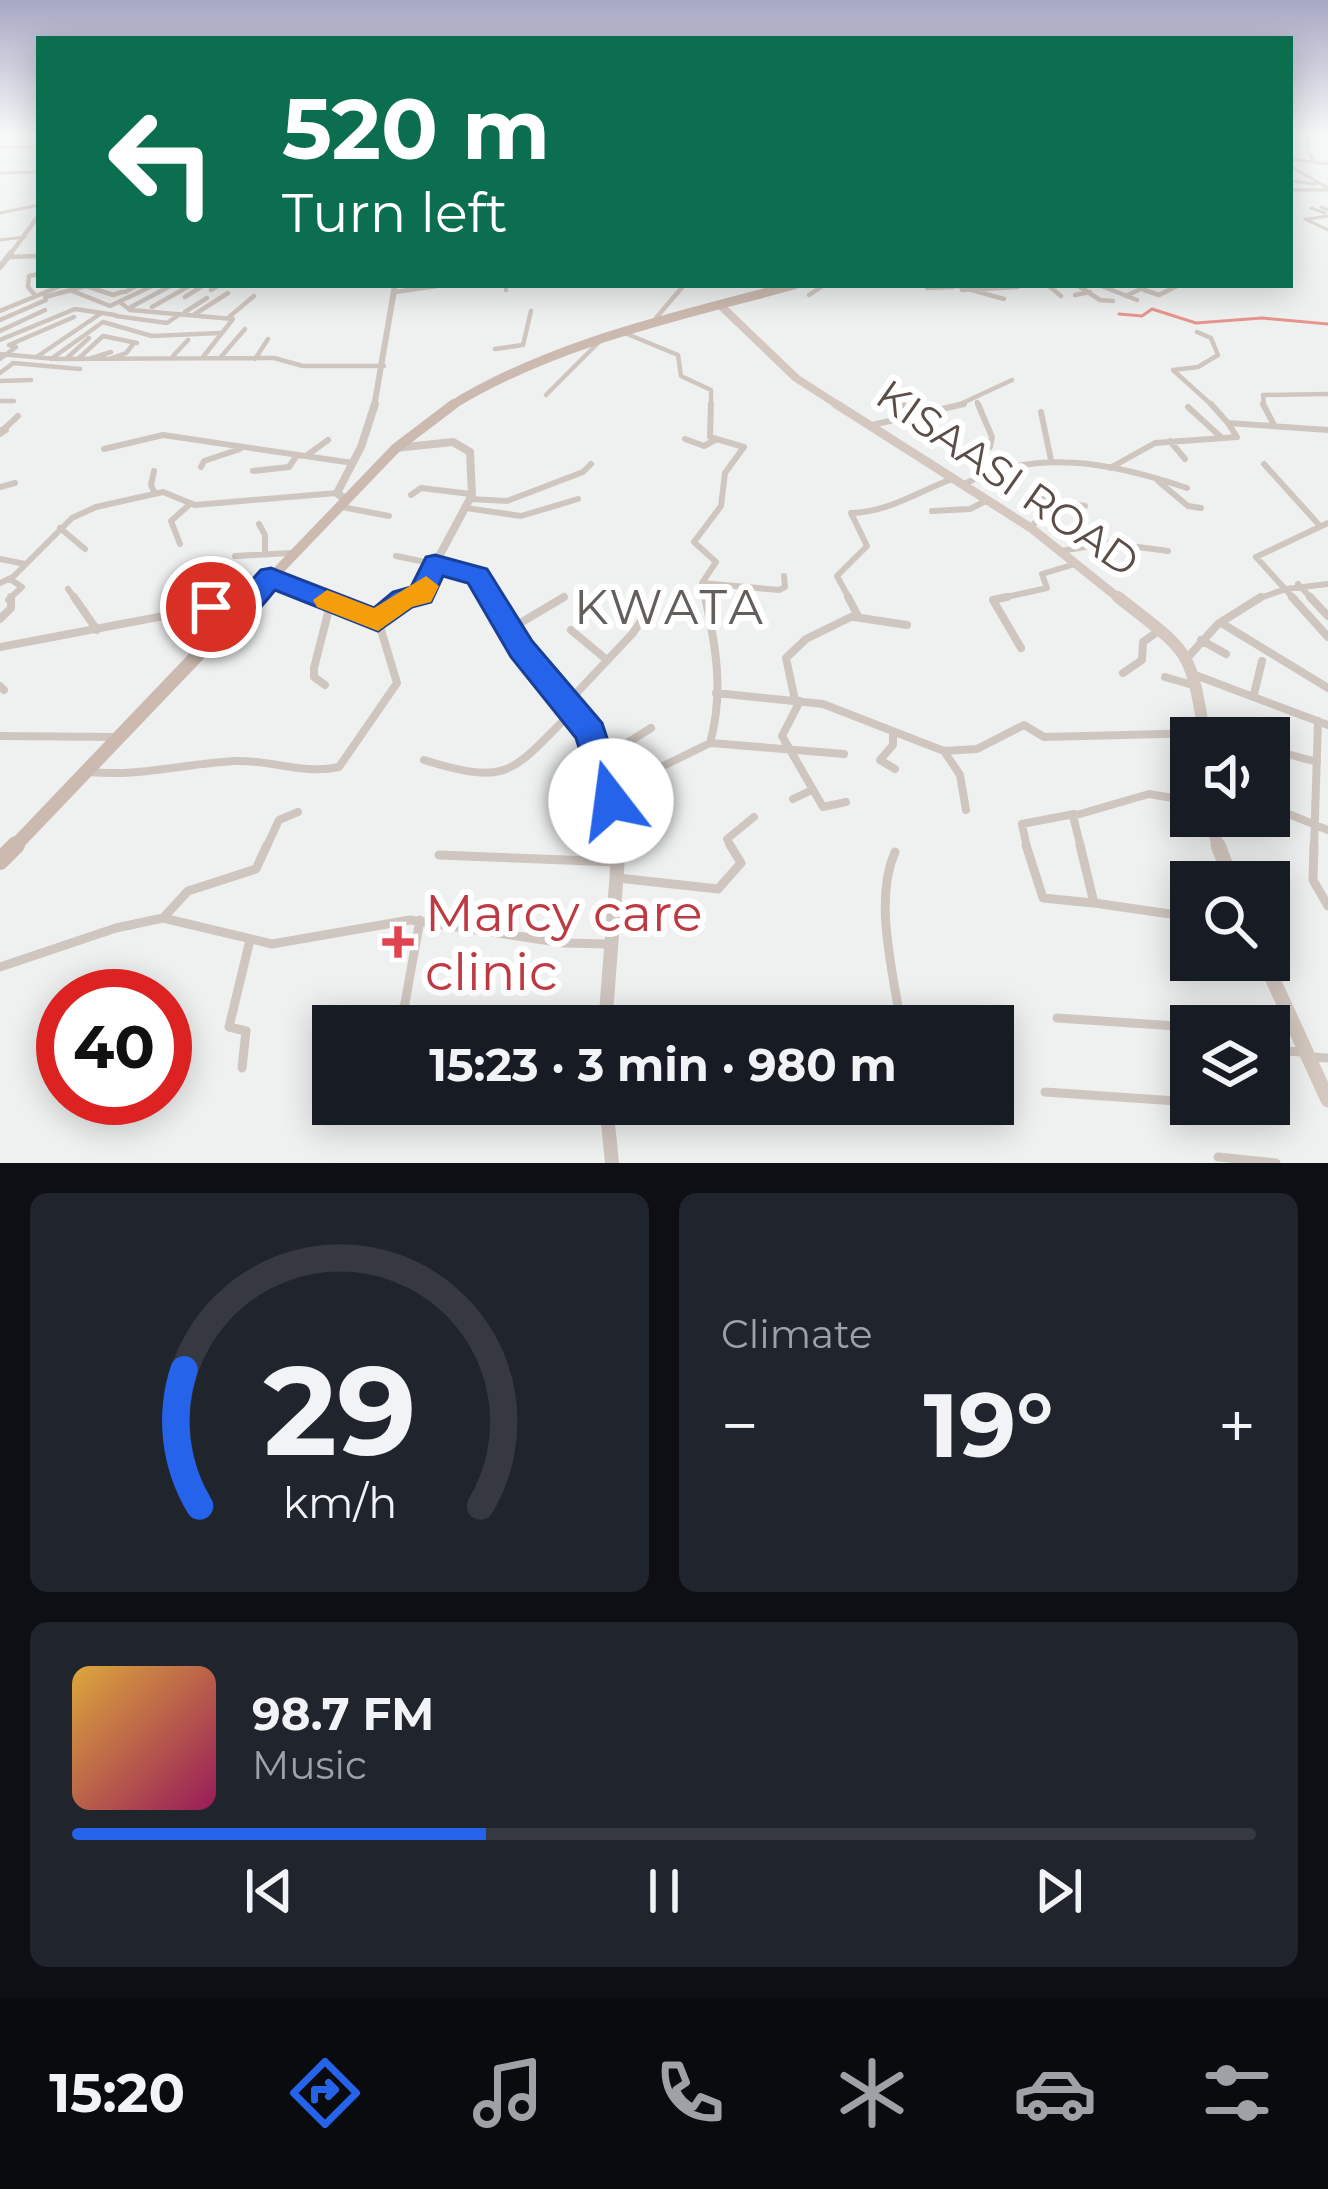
<!DOCTYPE html>
<meta charset="utf-8">
<style>
body{margin:0;font-family:Montserrat,sans-serif;background:#20242c;color:#f1f3f6;height:100vh;display:flex;flex-direction:column;font-size:45px;white-space:nowrap}
*{box-sizing:border-box;margin:0}
p{font-size:39px;color:#9ea1a6}
.icon{flex:none;width:66px;height:66px;fill:none;stroke:currentColor;stroke-width:2;stroke-linecap:round;stroke-linejoin:round}
.map{position:relative;height:1163px;overflow:hidden}
.panel{display:flex;flex-direction:column;gap:30px;padding:30px;background:#0d0f14;flex:1}
.panel>*{flex:none}
.guide{position:absolute;left:36px;top:36px;width:1257px;height:252px;border-radius:0px;box-shadow:0 6px 30px #0003;background:#0b6e4f;color:#fff;overflow:hidden}
.tools{position:absolute;left:1170px;top:717px;display:grid;gap:24px}
.tools a{display:grid;place-items:center;width:120px;height:120px;border-radius:0px;background:#171b24;box-shadow:0 6px 30px #0003;font-size:60px}
.speed{position:absolute;left:36px;top:969px;display:flex;gap:24px;font-size:60px;font-weight:700;text-align:center}
.speed>*{display:grid;place-content:center;width:156px;height:156px;border-radius:50%;background:#171b24;box-shadow:0 6px 30px #0003;line-height:1}
.speed .limit{border:18px solid #d22;background:#fff;color:#111}
.pin{position:absolute;display:grid;place-items:center;width:102px;height:102px;color:#fff;margin:-51px;border:6px solid #fff;border-radius:50%;box-shadow:0 3px 12px #0007}
.me{position:absolute;width:132px;margin:-66px;rotate:345deg;stroke-linejoin:round;filter:drop-shadow(0 0 9px #0008)}
.turn{display:flex;align-items:center;gap:42px;height:252px;padding:0 48px;font-size:54px}
.turn .icon{width:156px;height:156px;stroke-width:2.5}
.turn b{display:block;font-size:84px;line-height:102px}
.big{font-size:90px;font-weight:700;line-height:1.1}
.panel .card{flex:1;display:flex;flex-direction:column;justify-content:center;gap:18px;min-width:0;padding:0 42px;border-radius:18px;background:#20242c}
.panel .dial{align-items:center;gap:0}
.dial svg{height:312px;overflow:visible;fill:none;stroke:#363941;stroke-width:7;stroke-linecap:round;text-anchor:middle}
.dial text{fill:#f1f3f6;stroke:none}
.song{display:flex;align-items:center;gap:36px}
.cover{width:144px;height:144px;border-radius:18px;background:linear-gradient(135deg,hsl(40 70% 55%),hsl(330 70% 35%))}
.played{height:12px;border-radius:6px;background:linear-gradient(90deg,#2563eb 35%,#363941 35%)}
.keys{display:flex;justify-content:space-around;direction:ltr}
.heat{display:flex;justify-content:space-between;align-items:center;font-size:66px;direction:ltr}
.panel .tiles{flex:1;display:grid;gap:30px;grid-template-columns:1fr 1fr}
.card:last-child{grid-column:span 2}
.trip{position:absolute;left:312px;top:1005px;width:702px;height:120px;border-radius:0px;background:#171b24;box-shadow:0 6px 30px #0003;font-weight:700;line-height:120px;text-align:center}
.tabs{display:flex;height:192px;justify-content:space-around;align-items:center;background:#090b0e;color:#9ea1a6}
.tabs .icon{width:84px;height:84px}
.tabs .on{color:#2563eb}
.tabs b{font-size:54px;color:#f1f3f6}
.map>svg:first-child{display:block}
.lines{fill:none;stroke-linecap:round;stroke-linejoin:round}
.stream{stroke:#e7968f;stroke-width:3}
.minor-far4{stroke:#d0c6c0;stroke-width:3}
.minor-far3{stroke:#d0c6c0;stroke-width:4.5}
.minor-far2{stroke:#d0c6c0;stroke-width:6}
.minor-far1{stroke:#d0c6c0;stroke-width:8}
.minor{stroke:#d0c6c0;stroke-width:9}
.tertiary-far4{stroke:#d0c6c0;stroke-width:4.5}
.tertiary-far3{stroke:#d0c6c0;stroke-width:6}
.tertiary-far2{stroke:#d0c6c0;stroke-width:8}
.tertiary-far1{stroke:#d0c6c0;stroke-width:10}
.tertiary{stroke:#d0c6c0;stroke-width:14}
.secondary-far3{stroke:#d4c8c0;stroke-width:8}
.secondary-far2{stroke:#d4c8c0;stroke-width:9}
.secondary-far1{stroke:#d4c8c0;stroke-width:12}
.secondary{stroke:#d4c8c0;stroke-width:15}
.primary-far3{stroke:#ccbab0;stroke-width:9}
.primary-far2{stroke:#ccbab0;stroke-width:10}
.primary-far1{stroke:#ccbab0;stroke-width:14}
.primary{stroke:#ccbab0;stroke-width:18}
.route{fill:#2563eb;stroke:#184099;stroke-width:3}
.slow{fill:#f59e0b}
.health-dot{fill:#e0444e;stroke:#fff;stroke-width:4.5}
.labels{text-anchor:middle;dominant-baseline:central;stroke-width:12;stroke-linejoin:round;paint-order:stroke}
.street-label{font-size:42px;fill:#5b4e48;stroke:#fff}
.quarter-label{font-size:48px;letter-spacing:3px;fill:#635f5c;stroke:#fff}
.near-health-label{font-size:51px;fill:#be3a42;stroke:#fff;text-anchor:start}
</style>
<div class="map">
<svg width="1328" height="1163" viewBox="0 0 1328 1163">
<rect width="100%" height="100%" fill="#eff1f1"/>
<g class="lines">
<path class="stream" d="M1119,314L1142,316L1152,309L1196,323L1262,318L1328,324"/>
<path class="minor-far4" d="M0,138L26,136
M0,147H39
M1290,159L1328,164
M1314,162L1306,146L1308,138L1315,136
M1290,166L1328,188
M0,173L39,172
M1290,181L1316,184
M1290,190H1328
M1321,207L1328,210
M1311,208L1325,213
M0,213L39,205
M1305,219L1328,230
M1308,219L1328,216
M0,240L25,237"/>
<path class="minor-far3" d="M8,257L39,256
M506,285V290
M954,285L1004,299
M1057,285L1050,287L1061,296
M1077,285L1100,300L1113,301
M1099,285L1137,300
M927,288L954,287
M70,290L110,306L154,285
M211,290L219,285
M962,290L1018,287
M1144,290L1159,295L1177,286
M125,292L138,285
M395,292L444,285
M34,294L28,287L29,276L39,274
M809,295L824,285
M1075,295L1090,292
M1126,296L1149,285
M45,297L86,286L113,295L122,292
M185,297L204,285
M121,303L130,310L233,319L203,357
M131,307L172,285
M152,307L191,285
M0,311L63,285
M185,312L207,298
M195,314L228,293
M116,316L167,323L180,314
M229,317L254,296
M0,320L46,300
M103,322L152,336L220,333
M659,322L656,318L684,285
M0,331L45,310
M1197,332L1211,338L1218,355L1198,367L1173,370L1214,407
M627,334L678,355L681,376L711,390V407
M0,340L75,309L115,315
M9,345L74,317
M495,349L523,345L531,311
M0,354L56,359L274,358L303,366H384
M38,356L100,314
M173,356L188,340
M92,358L111,352
M112,358L126,353L134,343
M220,358L245,329
M0,359L16,347L9,345
M51,359L103,322
M66,359L89,338
M78,359L103,336L137,343
M255,359L268,339
M13,363L80,369
M0,373L12,364
M0,381L31,380
M546,395L599,342
M895,398L906,407
M0,401H14
M977,402L979,407
M954,407L1012,380
M1264,407L1263,395L1328,394"/>
<path class="minor-far2" d="M902,404L917,415
M978,404L992,437L990,447
M1211,404L1228,423
M1263,404L1273,423
M1188,407L1222,438
M1041,412L1051,460
M872,425L964,404
M4,429L18,416
M0,430H6L0,434
M685,439L704,446L715,440
M1170,441L1185,459
M104,449L163,435L353,463
M306,456L328,440
M1264,464L1320,526
M201,467L204,461L240,449
M1110,468L1155,443L1237,437L1228,423L1328,430
M154,471L151,485L155,494
M253,471L289,467L297,455
M1158,481L1188,506L1201,508
M964,484C1036,447 1113,463 1187,488
M0,487L15,483
M411,495L421,488L471,494
M470,499L507,501L583,472L591,464
M342,507L389,516
M466,508L521,516L578,499
M932,511L970,509L986,501
M259,524L265,535V555
M60,528L85,549
M1031,528L1040,516L1036,498L1085,506
M180,544L171,521L189,505
M1061,551L1108,543L1168,551
M235,556L291,553
M396,556L435,564L421,595L402,600
M0,559L25,564
M274,578L328,600
M0,583L13,577L72,518L96,507L163,492L195,505L337,493
M702,583L779,590L785,587L784,576
M1298,584L1313,600
M68,589L76,600
M8,600L22,587L10,579
M559,600L564,597
M706,600L702,583L716,562L694,542L721,506L725,473L744,447L710,437L711,404
M850,600L837,576L867,546L851,513C889,512 917,492 952,479
M993,600L1047,588L1042,574L1075,564
M1254,600L1286,589L1328,584
M1295,600L1256,557L1328,523"/>
<path class="minor-far1" d="M74,597L97,630
M321,597L378,620
M1007,597L993,600L1021,648
M1292,597L1328,637
M1310,597L1328,616
M854,617L907,625
M0,619L11,608V597
M1223,624L1328,688
M512,628L564,597
M571,630L607,660
M1201,640L1226,654
M0,647L211,607L239,606
M1189,656L1218,624L1261,597
M1123,673L1142,660L1143,642L1157,632
M1195,675L1328,725
M1165,677L1196,686
M325,685L314,677V668L331,601
M0,686L4,690
M716,693L823,704L944,751L977,749L1024,725L1044,737L1203,733
M1254,694L1262,661
M795,700L786,658L806,639L857,614L848,597
M800,701L782,736L823,807L846,802
M568,702L633,633L655,600
M893,734V745L880,760L895,769
M0,736L114,737
M711,743L844,754
M944,751L960,775L966,810
M1276,751L1317,762
M424,760C511,787 512,771 572,712
M600,760L651,728
M89,772C140,777 187,763 237,761C271,760 305,775 339,767L397,683L378,620L412,597
M607,784L663,766L710,743C724,693 716,646 705,597
M793,799L812,790
M1269,806L1328,830
M266,848L279,820L298,812
M732,848L727,839L754,817
M1027,848L1022,824L1074,814
M1081,848L1073,816L1149,794L1191,801
M1314,848L1318,721"/>
<path class="minor" d="M1026,845L1043,898L1093,903
M1080,845L1094,903L1191,917
M1314,845L1313,880L1328,906
M895,852C873,902 894,974 901,1026
M439,855L615,862
M618,878L718,889L741,863L730,845
M163,918L188,891L256,869L267,845
M0,967L116,928L163,918L272,944L410,920L564,943L608,944
M1057,1018L1191,1027
M396,1026L405,1003L420,920
M905,1026L931,1012L946,1026
M1269,1050L1301,1052
M1310,1057L1328,1058
M242,1068L246,1031L229,1027L250,940
M317,1073L333,1066
M1045,1092L1191,1102
M885,1104L888,1117
M1212,1104L1268,1109L1269,1101
M1218,1157L1276,1163"/>
<path class="tertiary-far4" d="M9,256L39,215"/>
<path class="tertiary-far3" d="M0,267L11,253
M374,407L395,285"/>
<path class="tertiary-far2" d="M396,448L453,442L470,452L472,495L435,564L482,579L494,600
M346,500L337,493L361,447L375,404"/>
<path class="tertiary-far1" d="M492,597L521,649L590,733L607,784L619,848"/>
<path class="tertiary" d="M605,1026L619,845
M606,1104L612,1163"/>
<path class="secondary-far3" d="M721,306L796,378L841,407"/>
<path class="secondary-far2" d="M836,404L1031,528L1121,600"/>
<path class="secondary-far1" d="M1118,597C1190,654 1190,646 1205,738
M1208,816L1219,848"/>
<path class="secondary" d="M1218,845L1232,882
M1264,960L1328,1100"/>
<path class="primary-far3" d="M449,407C554,342 676,317 794,285"/>
<path class="primary-far2" d="M250,600L396,448L454,404"/>
<path class="primary-far1" d="M13,848L253,597"/>
<path class="primary" d="M0,861L16,845"/>
</g>
<linearGradient id="sky" x2="0" y2="1"><stop stop-color="#a7a8c4"/><stop offset="0.45" stop-color="#f8f9f9"/><stop offset="1" stop-color="#f8f9f9" stop-opacity="0"/></linearGradient>
<rect width="1328" height="299" fill="url(#sky)"/>
<path class="route" d="M435,555L487,569L532,641L602,723L628,801L623,812L611,816L599,812L576,738L511,657L468,583L443,576L431,602L412,607L378,631L275,590C269,597 262,607 254,613C239,623 207,620 197,607L211,597H236L261,570L271,568L374,608L393,592L411,587L426,557Z"/>
<path class="slow" d="M426,576L439,586L431,602L412,607L378,631L317,607L313,600L327,590L374,608Z"/>
<path class="health-dot" d="M392 924h12v12h12v12h-12v12h-12v-12h-12v-12h12z"/>
<g class="labels">
<g class="street-label">
<text transform="translate(1008 478) rotate(35)">KISAASI ROAD</text>
</g>
<g class="quarter-label">
<text x="670" y="607">KWATA</text>
</g>
<g class="near-health-label">
<text x="425" y="913">Marcy care<tspan x="425" dy="59">clinic</tspan></text>
</g>
</g>
</svg>
<div class="tools">
<a><svg class="icon" aria-label="sound" viewBox="0 0 24 24"><path d="M4 9h4l5-4v14l-5-4H4zM17 9q2 3 0 6"/></svg></a>
<a><svg class="icon" aria-label="search" viewBox="0 0 24 24"><circle cx="10" cy="10" r="6"/><path d="M15 15l6 6"/></svg></a>
<a><svg class="icon" aria-label="layers" viewBox="0 0 24 24"><path d="M12 4l9 5-9 5-9-5zM3 14l9 5 9-5"/></svg></a>
</div>
<div class="speed"><div class="limit">40</div></div>
<div class="pin" style="left:211px;top:607px;background:#d93025"><svg class="icon" aria-label="arrive" viewBox="0 0 24 24"><path d="M6 21V4h12l-3 4 3 4H6"/></svg></div>
<svg class="me" style="left:611px;top:801px" viewBox="-20 -20 40 40"><circle r="19" fill="#fff"/><path d="M0-13L10 11 0 6-10 11z" fill="#2563eb"/></svg>
<div class="trip">15:23 · 3 min · 980 m</div>
<div class="guide">
<div class="turn"><svg class="icon" aria-label="left" viewBox="0 0 24 24"><path d="M17 20v-9H6M10 6l-5 5 5 5"/></svg><div><b>520 m</b>Turn left</div></div>
</div>
</div>
<section class="panel">
<div class="tiles">
<div class="card dial"><svg viewBox="0 0 100 80">
<path d="M14 69A42 42 0 1 1 86 69"/>
<path d="M14 69A42 42 0 0 1 10 34" stroke="#2563eb"/>
<text x="50" y="56" font-size="32" font-weight="700">29</text>
<text x="50" y="72" font-size="11">km/h</text>
</svg></div>
<div class="card"><p>Climate</p>
<div class="heat"><a>−</a><b class="big">19°</b><a>+</a></div>
</div>
<div class="card">
<div class="song"><i class="cover"></i><div><b>98.7 FM</b><p>Music</p></div></div>
<div class="played"></div>
<div class="keys"><svg class="icon" aria-label="previous" viewBox="0 0 24 24"><path d="M18 5L8 12l10 7zM5 5v14"/></svg><svg class="icon" aria-label="pause" viewBox="0 0 24 24"><path d="M8 5v14M16 5v14"/></svg><svg class="icon" aria-label="next" viewBox="0 0 24 24"><path d="M6 5l10 7-10 7zM19 5v14"/></svg></div>
</div>
</div>
</section>
<nav class="tabs">
<b>15:20</b>
<svg class="icon on" aria-label="directions" viewBox="0 0 24 24"><path d="M12 3l9 9-9 9-9-9zM9 14v-3h6M13 9l2 2-2 2"/></svg>
<svg class="icon" aria-label="music" viewBox="0 0 24 24"><path d="M9 18V5l10-2v13"/><circle cx="6" cy="18" r="3"/><circle cx="16" cy="16" r="3"/></svg>
<svg class="icon" aria-label="phone" viewBox="0 0 24 24"><path d="M5 4h4l2 5-3 2q2 4 5 5l2-3 5 2v4C11 20 4 13 5 4z"/></svg>
<svg class="icon" aria-label="climate" viewBox="0 0 24 24"><path d="M12 3v18M4 7l16 10M4 17L20 7"/></svg>
<svg class="icon" aria-label="car" viewBox="0 0 24 24"><path d="M5 17H2v-5l4-1 3-4h7l3 4 3 1v5h-3M9 17h6M6 11h13"/><circle cx="7" cy="17" r="2"/><circle cx="17" cy="17" r="2"/></svg>
<svg class="icon" aria-label="filters" viewBox="0 0 24 24"><path d="M4 7h16M4 17h16"/><circle cx="9" cy="7" r="2"/><circle cx="15" cy="17" r="2"/></svg>
</nav>
